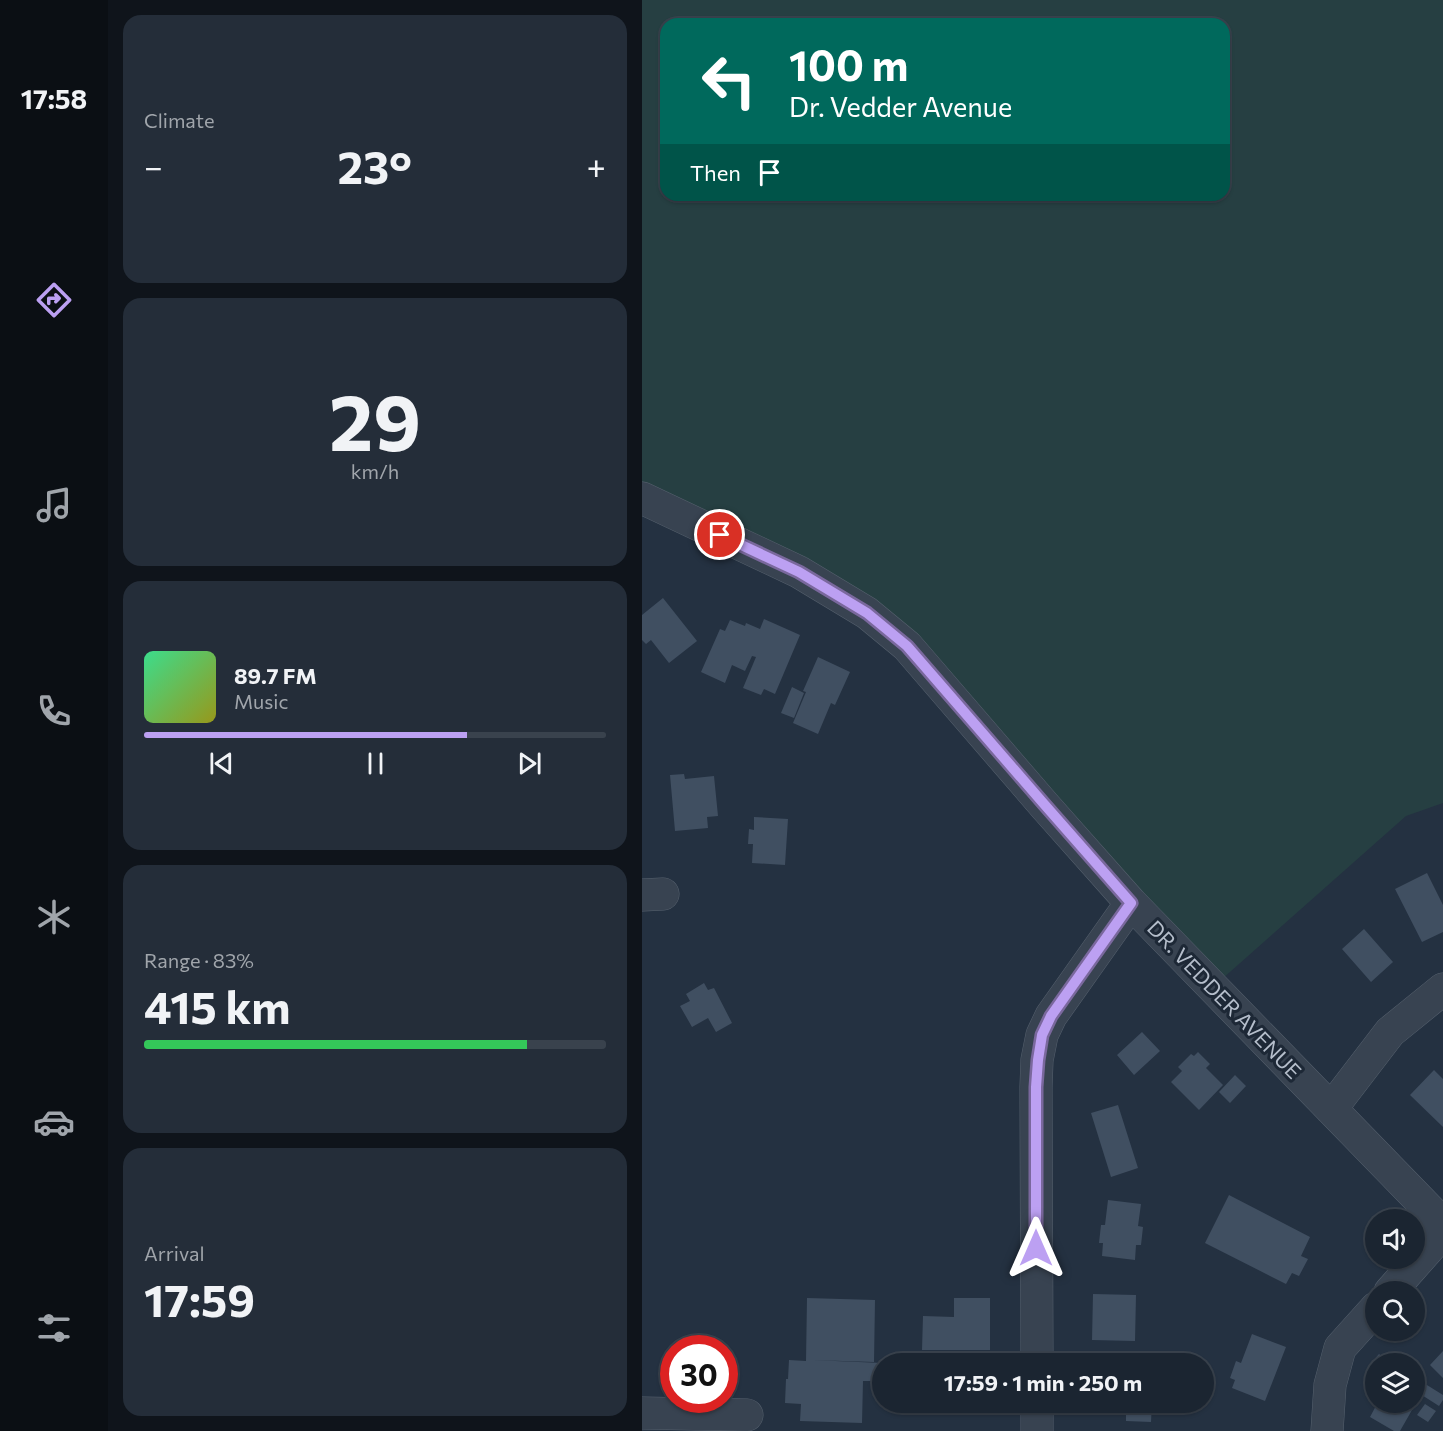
<!DOCTYPE html>
<meta charset="utf-8">
<style>
body{margin:0;font-family:Commissioner,sans-serif;background:#242d39;color:#f1f3f6;height:100vh;display:flex;flex-direction:column;font-size:22px;white-space:nowrap}
*{box-sizing:border-box;margin:0}
p{font-size:20px;color:#a0a5ab}
.icon{flex:none;width:33px;height:33px;fill:none;stroke:currentColor;stroke-width:2;stroke-linecap:round;stroke-linejoin:round}
.map{position:relative;flex:1;overflow:hidden}
.side{display:flex;flex-direction:column;gap:15px;padding:15px;background:#0f141b;width:534px}
.side>*{flex:none}
.guide{position:absolute;left:18px;top:18px;width:570px;height:183px;border-radius:18px;box-shadow:0 2px 4px #0004,0 0 0 2px #39424d;background:#00695c;color:#fff;overflow:hidden}
.buttons{position:absolute;left:723px;top:1209px;display:grid;gap:12px}
.buttons a{display:grid;place-items:center;width:60px;height:60px;border-radius:50%;background:#1b2531;box-shadow:0 2px 4px #0004,0 0 0 2px #39424d;font-size:30px}
.speed{position:absolute;left:18px;top:1335px;display:flex;gap:12px;font-size:30px;font-weight:700;text-align:center}
.speed>*{display:grid;place-content:center;width:78px;height:78px;border-radius:50%;background:#1b2531;box-shadow:0 2px 4px #0004,0 0 0 2px #39424d;line-height:1}
.speed .limit{border:9px solid #d22;background:#fff;color:#111}
.pin{position:absolute;display:grid;place-items:center;width:51px;height:51px;color:#fff;margin:-26px;border:3px solid #fff;border-radius:50%;box-shadow:0 2px 6px #0007}
.me{position:absolute;width:66px;margin:-33px;rotate:0deg;stroke-linejoin:round;filter:drop-shadow(0 0 4px #0008)}
.turn{display:flex;align-items:center;gap:21px;height:126px;padding:0 30px;font-size:27px}
.turn .icon{width:78px;height:78px;stroke-width:2.5}
.turn b{display:block;font-size:42px;line-height:51px}
.then{display:flex;align-items:center;height:57px;padding:0 30px;background:#0003;gap:12px;font-size:22px}
.big{font-size:45px;font-weight:700;line-height:1.1}
.side .widget{flex:1;display:flex;flex-direction:column;justify-content:center;gap:9px;min-width:0;padding:0 21px;border-radius:18px;background:#242d39}
.side .dial{align-items:center;gap:0}
.dial b{font-size:78px;line-height:1}
.song{display:flex;align-items:center;gap:18px}
.cover{width:72px;height:72px;border-radius:9px;background:linear-gradient(135deg,hsl(150 70% 55%),hsl(60 70% 35%))}
.played{height:6px;border-radius:3px;background:linear-gradient(90deg,#bca0f2 70%,#39424d 70%)}
.keys{display:flex;justify-content:space-around;direction:ltr}
.heat{display:flex;justify-content:space-between;align-items:center;font-size:33px;direction:ltr}
.charge{height:9px;border-radius:4px;background:linear-gradient(90deg,#34c759 83%,#39424d 0)}
.trip{position:absolute;left:230px;top:1353px;width:342px;height:60px;border-radius:30px;background:#1b2531;box-shadow:0 2px 4px #0004,0 0 0 2px #39424d;font-weight:700;line-height:60px;text-align:center}
main{display:flex;flex:1;min-height:0}
.menu{display:flex;flex-direction:column;width:108px;justify-content:space-around;align-items:center;background:#0b0f14;color:#a0a5ab}
.menu .icon{width:42px;height:42px}
.menu .on{color:#bca0f2}
.menu b{font-size:27px;color:#f1f3f6}
.map>svg:first-child{display:block}
.green{fill:#263f42;fill-rule:evenodd}
.building{fill:#404f61}
.lines{fill:none;stroke-linecap:round;stroke-linejoin:round}
.minor-casing{stroke:#56616e;stroke-width:33}
.minor{stroke:#384351;stroke-width:32}
.route-casing{stroke:#7a689d;stroke-width:15}
.route{stroke:#bca0f2;stroke-width:10}
.labels{text-anchor:middle;dominant-baseline:central;stroke-width:6;stroke-linejoin:round;paint-order:stroke}
.street-label{font-size:21px;fill:#b5becb;stroke:#1d2836}
</style>
<main>
<nav class="menu">
<b>17:58</b>
<svg class="icon on" aria-label="directions" viewBox="0 0 24 24"><path d="M12 3l9 9-9 9-9-9zM9 14v-3h6M13 9l2 2-2 2"/></svg>
<svg class="icon" aria-label="music" viewBox="0 0 24 24"><path d="M9 18V5l10-2v13"/><circle cx="6" cy="18" r="3"/><circle cx="16" cy="16" r="3"/></svg>
<svg class="icon" aria-label="phone" viewBox="0 0 24 24"><path d="M5 4h4l2 5-3 2q2 4 5 5l2-3 5 2v4C11 20 4 13 5 4z"/></svg>
<svg class="icon" aria-label="climate" viewBox="0 0 24 24"><path d="M12 3v18M4 7l16 10M4 17L20 7"/></svg>
<svg class="icon" aria-label="car" viewBox="0 0 24 24"><path d="M5 17H2v-5l4-1 3-4h7l3 4 3 1v5h-3M9 17h6M6 11h13"/><circle cx="7" cy="17" r="2"/><circle cx="17" cy="17" r="2"/></svg>
<svg class="icon" aria-label="filters" viewBox="0 0 24 24"><path d="M4 7h16M4 17h16"/><circle cx="9" cy="7" r="2"/><circle cx="15" cy="17" r="2"/></svg>
</nav>
<section class="side">
<div class="widget"><p>Climate</p>
<div class="heat"><a>−</a><b class="big">23°</b><a>+</a></div>
</div>
<div class="widget dial"><b>29</b><p>km/h</p></div>
<div class="widget">
<div class="song"><i class="cover"></i><div><b>89.7 FM</b><p>Music</p></div></div>
<div class="played"></div>
<div class="keys"><svg class="icon" aria-label="previous" viewBox="0 0 24 24"><path d="M18 5L8 12l10 7zM5 5v14"/></svg><svg class="icon" aria-label="pause" viewBox="0 0 24 24"><path d="M8 5v14M16 5v14"/></svg><svg class="icon" aria-label="next" viewBox="0 0 24 24"><path d="M6 5l10 7-10 7zM19 5v14"/></svg></div>
</div>
<div class="widget"><p>Range · 83%</p><b class="big">415 km</b><div class="charge"></div></div>
<div class="widget"><p>Arrival</p><b class="big">17:59</b></div>
</section>
<div class="map">
<svg width="801" height="1431" viewBox="0 0 801 1431">
<rect width="100%" height="100%" fill="#243141"/>
<path class="green" d="M0,0H801V803L764,816L571,987L265,646L0,498ZM24,24H582V195H24Z"/>
<path class="building" d="M21,598L55,641L27,663L9,640L4,644L0,640V615Z
M122,619L158,635L133,694L122,689L119,695L101,688L114,657L110,656L103,671L90,665L83,683L59,672L78,629L83,631L88,620L103,626L104,623L118,629Z
M176,657L208,672L193,705L189,703L176,734L151,723L164,692L161,691Z
M150,687L162,693L152,718L139,713Z
M42,774L43,779L72,776L76,816L65,817L66,828L33,831L28,775Z
M112,817L146,819L143,865L110,863L111,844H106L107,829L112,830Z
M785,873L801,905V932L780,942L753,889Z
M722,929L751,962L729,982L700,949Z
M62,983L66,990L72,988L90,1023L74,1032L66,1018L50,1027L38,1006L48,1001L44,994Z
M500,1032L518,1051L492,1075L475,1055Z
M556,1052L568,1064L564,1068L581,1085L557,1110L529,1082L540,1071L536,1067L549,1054L552,1056Z
M792,1070L801,1079V1127L768,1095Z
M593,1075L604,1086L588,1103L577,1092Z
M476,1105L496,1168L469,1177L449,1113Z
M587,1195L668,1237L659,1256L666,1259L657,1276L650,1273L644,1284L563,1243Z
M466,1200L499,1204L496,1226L501,1227L499,1245H494L493,1260L460,1256L461,1243H457L459,1225H463Z
M451,1294L494,1295L493,1341L450,1340Z
M165,1298L233,1300L232,1362L170,1360L240,1363V1381H221L220,1423L158,1421L159,1404L143,1403L144,1379H146L147,1360L164,1361Z
M312,1298H348V1350H280L281,1316L312,1317Z
M610,1334L644,1347L623,1401L590,1388L593,1380L588,1378L594,1361L599,1363Z
M801,1351V1378L788,1365Z
M737,1354L746,1362L745,1364H733L730,1362Z
M449,1358L497,1360V1364H449Z
M772,1377L801,1395V1400L797,1406L772,1390Z
M772,1393L778,1396L758,1431H752L728,1417L736,1402L742,1404L743,1402H772Z
M484,1402H510L509,1422L484,1421Z
M783,1404L794,1411L786,1422L775,1415Z"/>
<g class="lines">
<defs>
<path id="minor" d="M0,498L157,572L225,613L265,646L402,805L489,903L801,1224
M0,895L21,894
M689,1109L748,1032L801,989
M748,1292L801,1232
M395,1364L394,1087L395,1060L400,1035L409,1016L489,903
M395,1402V1431
M0,1413L105,1415
M685,1431L688,1385L698,1348L734,1308"/>
</defs>
<use href="#minor" class="minor-casing"/>
<use href="#minor" class="minor"/>
</g>
<g class="lines">
<defs>
<path id="route" d="M78,535L157,572L225,613L265,646L402,804L489,903L421,999L409,1016L400,1035L396,1060L394,1087V1248"/>
</defs>
<use href="#route" class="route-casing"/>
<use href="#route" class="route"/>
</g>
<g class="labels">
<g class="street-label">
<text transform="translate(583 999) rotate(46)">DR. VEDDER AVENUE</text>
</g>
</g>
</svg>
<div class="buttons">
<a><svg class="icon" aria-label="sound" viewBox="0 0 24 24"><path d="M4 9h4l5-4v14l-5-4H4zM17 9q2 3 0 6"/></svg></a>
<a><svg class="icon" aria-label="search" viewBox="0 0 24 24"><circle cx="10" cy="10" r="6"/><path d="M15 15l6 6"/></svg></a>
<a><svg class="icon" aria-label="layers" viewBox="0 0 24 24"><path d="M12 4l9 5-9 5-9-5zM3 14l9 5 9-5"/></svg></a>
</div>
<div class="speed"><div class="limit">30</div></div>
<div class="pin" style="left:78px;top:535px;background:#d93025"><svg class="icon" aria-label="arrive" viewBox="0 0 24 24"><path d="M6 21V4h12l-3 4 3 4H6"/></svg></div>
<svg class="me" style="left:394px;top:1248px" viewBox="-20 -20 40 40"><path d="M0-17L14 15 0 8-14 15z" fill="#bca0f2" stroke="#fff" stroke-width="4"/></svg>
<div class="trip">17:59 · 1 min · 250 m</div>
<div class="guide">
<div class="turn"><svg class="icon" aria-label="left" viewBox="0 0 24 24"><path d="M17 20v-9H6M10 6l-5 5 5 5"/></svg><div><b>100 m</b>Dr. Vedder Avenue</div></div>
<div class="then">Then<svg class="icon" aria-label="arrive" viewBox="0 0 24 24"><path d="M6 21V4h12l-3 4 3 4H6"/></svg></div>
</div>
</div>
</main>
